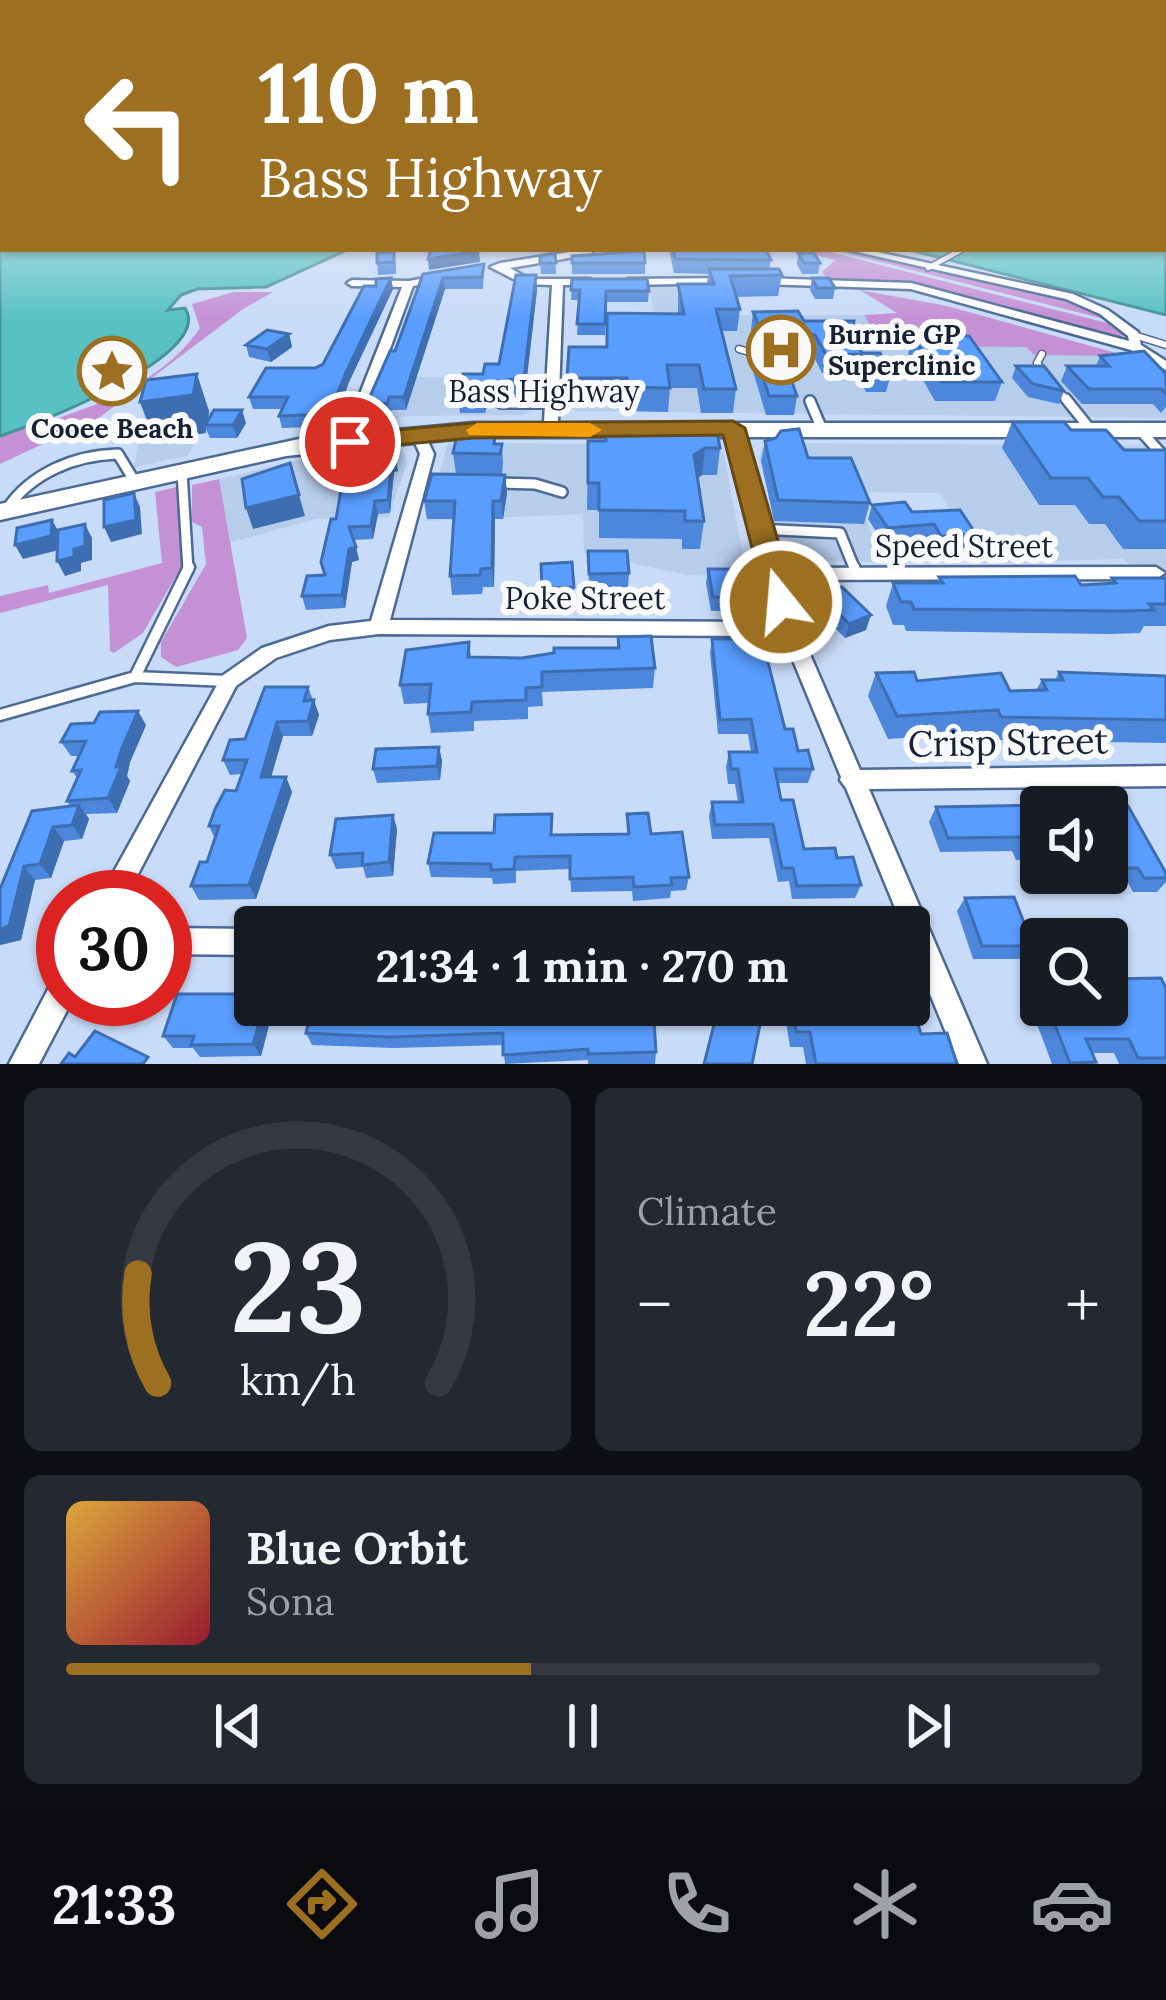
<!DOCTYPE html>
<meta charset="utf-8">
<style>
body{margin:0;font-family:Lora,serif;background:#242831;color:#f1f3f6;height:100vh;display:flex;flex-direction:column;font-size:45px;white-space:nowrap}
*{box-sizing:border-box;margin:0}
p{font-size:39px;color:#9ea1a6}
.icon{flex:none;width:66px;height:66px;fill:none;stroke:currentColor;stroke-width:2;stroke-linecap:round;stroke-linejoin:round}
.map{position:relative;height:1064px;overflow:hidden}
.details{display:flex;flex-direction:column;gap:24px;padding:24px;background:#0d0f14;flex:1}
.details>*{flex:none}
.hud{position:absolute;left:0px;top:0px;width:1167px;height:252px;box-shadow:0 3px 9px #0004;background:#9c7020;color:#fff;overflow:hidden}
.tools{position:absolute;left:1020px;top:786px;display:grid;gap:24px}
.tools a{display:grid;place-items:center;width:108px;height:108px;border-radius:12px;background:#171b24;box-shadow:0 3px 9px #0004;font-size:60px}
.speed{position:absolute;left:36px;top:870px;display:flex;gap:24px;font-size:60px;font-weight:700;text-align:center}
.speed>*{display:grid;place-content:center;width:156px;height:156px;border-radius:50%;background:#171b24;box-shadow:0 3px 9px #0004;line-height:1}
.speed .limit{border:18px solid #d22;background:#fff;color:#111}
.pin{position:absolute;display:grid;place-items:center;width:102px;height:102px;color:#fff;margin:-51px;border:6px solid #fff;border-radius:50%;box-shadow:0 3px 12px #0007}
.me{position:absolute;width:132px;margin:-66px;rotate:343deg;stroke-linejoin:round;filter:drop-shadow(0 0 9px #0008)}
.turn{display:flex;align-items:center;gap:42px;height:252px;padding:0 60px;font-size:54px}
.turn .icon{width:156px;height:156px;stroke-width:2.5}
.turn b{display:block;font-size:84px;line-height:102px}
.big{font-size:90px;font-weight:700;line-height:1.1}
.details .card{flex:1;display:flex;flex-direction:column;justify-content:center;gap:18px;min-width:0;padding:0 42px;border-radius:18px;background:#242831}
.details .dial{align-items:center;gap:0}
.dial svg{height:312px;overflow:visible;fill:none;stroke:#363941;stroke-width:7;stroke-linecap:round;text-anchor:middle}
.dial text{fill:#f1f3f6;stroke:none}
.song{display:flex;align-items:center;gap:36px}
.cover{width:144px;height:144px;border-radius:18px;background:linear-gradient(135deg,hsl(40 70% 55%),hsl(350 70% 35%))}
.played{height:12px;border-radius:6px;background:linear-gradient(90deg,#9c7020 45%,#363941 45%)}
.keys{display:flex;justify-content:space-around;direction:ltr}
.heat{display:flex;justify-content:space-between;align-items:center;font-size:66px;direction:ltr}
.details .tiles{flex:1;display:grid;gap:24px;grid-template-columns:1fr 1fr}
.card:last-child{grid-column:span 2}
.trip{position:absolute;left:234px;top:906px;width:696px;height:120px;border-radius:12px;background:#171b24;box-shadow:0 3px 9px #0004;font-weight:700;line-height:120px;text-align:center}
.menu{display:flex;height:192px;justify-content:space-around;align-items:center;background:#090b0e;color:#9ea1a6}
.menu .icon{width:84px;height:84px}
.menu .selected{color:#9c7020}
.menu b{font-size:54px;color:#f1f3f6}
.map>svg:first-child{display:block}
.built{fill:#b7cdec}
.green{fill:#c591d5}
.water{fill:#58c1c4;stroke:#449198;stroke-width:3}
.lines{fill:none;stroke-linecap:round;stroke-linejoin:round}
.service-far3-casing{stroke:#4d6a94;stroke-width:8}
.service-far2-casing{stroke:#4d6a94;stroke-width:9}
.service-far1-casing{stroke:#4d6a94;stroke-width:14}
.service-casing{stroke:#4d6a94;stroke-width:15}
.minor-casing{stroke:#4d6a94;stroke-width:5}
.trunk-casing{stroke:#4d6a94;stroke-width:5}
.service-far3{stroke:#fff;stroke-width:4.5}
.service-far2{stroke:#fff;stroke-width:6}
.service-far1{stroke:#fff;stroke-width:9}
.service{stroke:#fff;stroke-width:10}
.minor{fill:#fff;fill-rule:evenodd}
.trunk{fill:#fff;fill-rule:evenodd}
.wall{fill:#4d87db}
.shaded-wall{fill:#3e6eb2}
.building{fill:#599dff;stroke:#3e6eb2;stroke-width:3}
.route{fill:#9c7020;stroke:#654915;stroke-width:3}
.slow{fill:#f59e0b}
.labels{text-anchor:middle;dominant-baseline:central;stroke-width:12;stroke-linejoin:round;paint-order:stroke}
.far-poi-label{font-size:27px;font-weight:bold;fill:#162233;stroke:#fafafa;text-anchor:start}
.street-label{font-size:30px;fill:#162233;stroke:#fafafa}
.near-street-label{font-size:36px;fill:#162233;stroke:#fafafa}
</style>
<div class="map">
<svg width="1166" height="1064" viewBox="0 0 1166 1064">
<rect width="100%" height="100%" fill="#c8dbf8"/>
<path class="built" d="M649,287H703L710,315H864L882,346L1026,347L1034,355L1127,356L1166,393V418L576,411L566,404L570,350H636L634,315L654,312Z
M384,377L537,378L535,407L524,415L410,416L371,422L367,418Z
M145,408L217,409L187,456L134,467Z
M448,442L717,446L724,454L747,577L687,575L584,553L583,514L426,521Z
M773,443L1166,446V599L1123,559L979,563L940,493L855,492L883,562L810,561L789,556L781,546L759,456L763,447Z
M388,446L403,453L407,463L389,517L316,519L228,543L219,479L348,449Z"/>
<path class="green" d="M794,249H818L1119,326L1126,335L1114,337L911,283L828,279L822,272L835,260Z
M829,249L1026,289L1067,299L1112,321Z
M860,290L947,306L1127,356L1034,355L1026,347L882,346L864,315L897,313Z
M234,292H273L243,309L100,417L0,464V436C72,414 155,393 200,328L192,304Z
M219,479L247,638L238,650L176,667L161,657V642L206,564L202,527L192,522V485Z
M177,487L184,562L143,633L114,653L110,651L108,585L0,613V596L48,585L49,593L162,563L155,492Z"/>
<path class="water" d="M0,170L3,249H349L266,287L197,289L181,295L168,310L185,308C216,355 35,425 0,436Z
M1164,170L1166,315L906,249H1164Z"/>
<g class="lines">
<defs>
<path id="service-far3" d="M928,268L961,250"/>
<path id="service-far2" d="M1134,335L1166,345
M739,349L762,356
M1042,354L1037,363L1045,374
M779,356L796,357L802,365L784,367L776,362Z
M1056,387L1068,402"/>
<path id="service-far1" d="M1066,399L1090,429
M810,401L821,427
M501,403H550
M1140,430L1166,459
M182,472L188,570
M497,483L535,484L562,492
M7,509C31,473 75,455 118,454L135,482
M758,529L840,533L855,570"/>
<path id="service" d="M854,567L856,573
M135,677L189,567
M0,715L135,677L228,681"/>
<path id="minor" d="M588,249L592,250V254L510,268L529,279H590L595,282L590,285H563L558,422L551,426L544,422L552,285L523,284L490,267L500,263Z
M844,249H863L1073,294L1108,310L1138,332L1141,345L1166,361V370L1131,350L911,289L760,284L755,281L760,278L911,283L1129,341L1128,336L1100,314L1066,299Z
M441,275L445,276V280L413,286L366,414L370,431L363,435L358,434L352,414L402,287L352,286L347,283L352,280L409,281Z
M728,278L732,279V283L628,285L623,282L628,279Z
M733,424L740,428L781,568L1156,567L1165,573L1156,579L785,580L799,629L860,770L1166,766V786L869,789L987,1064H959L909,943V927H903L846,788L840,780L841,777L783,636L379,634L330,640L276,658L236,686L126,897H100L222,676L262,648L329,626L371,621L420,454L411,434L413,431H423L434,454L390,620L779,622L767,579L762,574L765,570L726,428Z
M165,928L255,929V955L165,954Z
M63,976V999H73L39,1064H9L53,980Z"/>
<path id="trunk" d="M473,423H1166V437H473L286,456L0,520V504L299,439Z"/>
</defs>
<use href="#service-far3" class="service-far3-casing"/>
<use href="#service-far2" class="service-far2-casing"/>
<use href="#service-far1" class="service-far1-casing"/>
<use href="#service" class="service-casing"/>
<use href="#minor" class="minor-casing"/>
<use href="#trunk" class="trunk-casing"/>
<use href="#service-far3" class="service-far3"/>
<use href="#service-far2" class="service-far2"/>
<use href="#service-far1" class="service-far1"/>
<use href="#service" class="service"/>
<use href="#minor" class="minor"/>
<use href="#trunk" class="trunk"/>
</g>
<path class="wall" d="M669,249H757L771,260L769,269L782,275L778,296L736,297L740,309L737,331H722L736,389L733,413H701L697,388H670L668,412L626,411V402H568L567,378L606,347L678,314V284H707L708,274L674,273Z
M555,253L556,274H541L540,256Z
M798,253L820,263L818,274H802L797,264Z
M572,256L645,263V274H572Z
M377,263H396V274L378,275Z
M484,264L483,289H445L406,410H391L390,417L371,414L368,401L395,351L423,274Z
M536,275L537,290L525,394L488,398L485,413H460L458,397L483,374L499,364Z
M391,278L393,289L349,382L341,403L343,412L338,426L282,428L279,416L282,409H253L249,397L323,364L376,286Z
M812,278L835,288L833,299H815L810,290Z
M572,279L649,291L648,302H606L605,335H577L579,300H571Z
M753,312L804,321L851,334L862,353L891,373L886,392H866L856,373H822L812,353L758,346L751,330Z
M289,334L292,347L271,362L249,357L246,345Z
M913,336L1002,382L995,401H935L908,354Z
M754,349L797,396L794,415H766L752,368Z
M1100,356L1166,374V407L1161,413L1153,404H1082L1061,381L1067,366H1096Z
M1016,366L1064,391L1059,404L1028,397L1012,378Z
M140,402L209,411L208,421L246,423L237,438H210L206,429V433L155,440Z
M1012,422L1071,430L1124,450H1166V549H1123L1105,524H1089L1075,505H1039L1002,448Z
M495,436V444H502L503,464L502,474H456L453,453Z
M588,441L720,448L717,475H702L697,478L704,521L700,549H682V539L599,538V510H587Z
M765,441L870,503L864,524L774,521L761,461Z
M309,446L346,460L398,471L394,472L390,513L378,514L373,539L354,540L359,560L352,562L345,608L306,610L302,596L324,575L344,475L319,481Z
M505,475L507,493L503,519H495L494,587H483L482,594L452,595L450,576L453,519H427L424,501Z
M872,505L912,512L976,534L970,548L936,550L929,538L883,542L868,519Z
M588,551L629,573L628,587L589,588Z
M541,564L574,587V601L543,603Z
M708,569L749,597L747,611H711L706,583Z
M939,577L1081,585L1109,584L1112,578L1166,577V626H1144L1140,633L1109,634L906,631L904,625H893L886,606L893,583H937Z
M821,595L866,630L845,638L817,610Z
M618,637L655,668L653,688L542,692L543,706L528,707V719L474,721V731L431,733L428,714L429,703L404,704L400,685L469,642L471,657L522,658L617,648Z
M712,639L785,729L813,769L808,783H778L781,800L804,849L837,858L861,885L855,898L792,899L789,881L778,882L769,838L712,839L709,816L712,802H738L735,784H728L726,767L729,752H751L748,734H718L710,653Z
M1059,672L1166,676V743L990,740L986,732L888,739L868,696L876,673L917,681L1010,691L1036,690L1042,680H1055Z
M308,687L319,715L312,736H283L271,777H286L292,792L256,899L199,900L191,886L207,862L215,839L209,826L236,791L242,774L230,775L223,760L245,739Z
M146,725L130,762L127,776L130,781L117,813L86,814L89,819L82,839L64,841L51,878L35,880L21,940L0,945V889L70,806L67,801L77,778L72,771L79,756H71L61,742Z
M439,747L442,761L440,780L377,783L373,769Z
M1087,806H1128L1166,873V882L1157,892H1133L1127,881H1108L1104,873H1107V807Z
M936,807H1041V860H1016L1012,851L940,852L929,822Z
M627,814L651,834L689,877L686,890L671,891L670,898L633,901L632,891L571,892L570,869L516,871V883L493,884L492,878L431,877L428,863L552,835L627,834Z
M393,815L397,829L393,876L366,878L363,867L336,869L330,855Z
M965,898L1033,946L1023,959H973L957,911Z
M1041,981V1005H1107L1166,988V1064H1119L1114,1053H1092L1096,1062L1094,1064H1052L1034,1016L1039,1010L1032,992Z
M313,1005L656,1052L655,1064H588V1060L505,1064L503,1045L394,1048L312,1045L306,1033Z
M789,1005H912L921,1034L957,1064H806L803,1047H790L785,1016Z
M274,1006L261,1056L200,1057L193,1048H173L163,1036Z"/>
<path class="shaded-wall" d="M479,251L480,262L429,270L428,259Z
M536,275L537,290L525,394L524,378Z
M391,278L393,289L349,382L341,403L343,412L338,426L335,414V399L347,370Z
M443,278L445,289L406,410L404,397Z
M289,334L292,347L271,362L267,349Z
M197,374L209,411L207,425H205L206,433L155,440L140,402Z
M486,382L488,398L485,413L484,396Z
M242,410L246,423L237,438L233,425Z
M705,448L702,475L691,482L694,455Z
M396,458L398,471L394,472L390,513L388,500L392,459Z
M346,461L349,473L319,481L316,468Z
M505,475L507,493L503,519L501,501Z
M134,493L140,507L142,534L111,542L104,527Z
M299,495L305,516L253,529L246,508Z
M375,501L378,514L373,539L371,526Z
M493,501L495,519L494,587L492,568Z
M52,520L60,534L59,550L23,559L15,545Z
M85,524L92,538V560L81,563V571L65,576L57,561L74,549Z
M356,547L359,560L352,562L345,608L342,595L349,549Z
M871,615L866,630L845,638L849,624Z
M314,700L319,715L312,736L308,721Z
M138,711L146,725L130,762L127,776L130,781L117,813L108,798L122,748Z
M277,722L283,736L267,791L261,777Z
M439,747L442,761L440,780L437,766Z
M286,777L292,792L256,899L249,885Z
M79,805L89,819L82,839L72,825Z
M393,815L397,829L393,876L389,862Z
M53,827L64,841L51,878L40,864Z
M24,866L35,880L21,940L0,945V929Z
M264,1005L274,1006L261,1056L253,1044Z"/>
<path class="building" d="M431,249H478L479,251L428,259Z
M673,249L766,250L771,260L675,259Z
M644,251L645,263H572V256Z
M394,252V262L377,263V253Z
M555,253L556,263H540V256Z
M798,253H814L820,263H804Z
M484,264L482,277L443,278L404,397H389L387,404L368,401L390,351H395L423,274Z
M709,269H779L782,275L730,276L740,309H716L736,389H704L699,365H667L670,388L627,387V378H567L569,347H607V313L684,314L678,284H714Z
M516,275H536L524,378L486,382L484,396L458,397L463,374H483L485,364H499Z
M391,278L347,370L335,399H341L335,414L279,416L288,397H249L266,368H315L323,364L364,286H376V279Z
M812,278H829L835,288H817Z
M572,279H647L649,291H606L605,324H577L580,290H571Z
M798,311L804,321H854L851,334L862,353H880L891,373H871L860,354L826,355L815,335L760,328L753,312Z
M267,330L289,334L267,349L246,345Z
M913,336H969L1002,382H941Z
M754,349L782,354L797,396H769Z
M1144,351L1166,374V394L1161,389H1089L1067,366H1109L1100,356Z
M1016,366H1044L1064,391L1033,384Z
M197,374L193,395L140,402L146,380Z
M214,410H242L233,425H205Z
M1012,422H1064L1071,430H1106L1124,450H1166V521H1139L1119,497H1103L1088,478H1051Z
M799,429L808,458H851L870,503L778,500L765,441L776,438L781,431Z
M606,430L717,432L720,448H705L694,455L704,521H685V511L599,510V483H588V441H606Z
M457,436H495L494,444H502L500,454L453,453Z
M339,442L346,460L348,451L387,442L396,458L392,459L388,500L375,501L371,526L349,527L356,547L349,549L342,595L302,596L307,576L325,575L321,562L331,519H336L346,461L316,468L309,446Z
M290,463L299,495L246,508L242,479Z
M432,474L505,475L501,501H493L492,568L481,569L480,575L450,576L455,501H424Z
M134,493L136,520L104,527V500Z
M905,502L912,512L960,510L976,534L941,536L934,524L888,528L872,505Z
M52,520L51,536L15,545L17,528Z
M85,524V546L74,549V557L57,561L58,530Z
M588,551H627L629,573L589,574Z
M572,562L574,587L542,589L541,564Z
M708,569H740L749,597H713Z
M1075,576L1081,585L1116,583L1112,578H1166V604H1149L1154,610L1122,611L914,609L911,602H901L893,583H943L939,577Z
M842,587L871,615L849,624L821,595Z
M651,636L655,668L542,672V687L526,688V700L472,702L471,712L428,714L431,684L400,685L406,650L469,642L468,657L522,658L554,653V648H619L618,637Z
M712,639H762L785,729H793L798,751L808,750L813,769H775L781,800H793L804,849L835,848L837,858L853,857L861,885L797,886L793,868H782L773,824L715,825L712,802H743L738,769H731L729,752H757L751,719L720,720Z
M914,672L917,681L1001,673L1010,691L1047,690L1042,680H1063L1059,672L1166,676V720L1001,717L998,710L897,716L876,673Z
M265,687H308L304,701L314,700L308,721L277,722L261,777H286L249,885L191,886L200,862H207L219,826H209L215,809L225,790L236,791L247,760H223L230,740L245,739Z
M138,711L122,748L116,767H121L108,798L67,801L81,770L72,771L86,741L61,742L71,724L94,723L100,712Z
M439,747L437,766L373,769L376,749Z
M79,805L72,825L53,827L40,864L24,866L9,926L0,929V889L32,811Z
M1052,805L1053,807H1041V846L1025,847L1020,837L948,838L936,807Z
M1087,806H1128L1166,873V878H1144L1138,868H1119L1107,845V807Z
M648,813L651,834L682,832L689,877L671,878L672,885L634,887L633,877L570,879V856L515,857L514,869L491,870V864L428,863L434,833H494L495,815L552,814L551,835L629,834L627,814Z
M393,815L389,862L362,865L363,853L330,855L336,819Z
M1014,897L1033,946H982L965,898Z
M1161,978L1166,988V1058H1138L1129,1039H1086L1096,1062L1070,1063L1047,1005H1107V979Z
M177,994H255V1005H264L253,1044L191,1045L194,1036H163Z
M313,1005H653L656,1052L588,1054V1049L503,1055V1033L389,1037L306,1033Z
M719,1005H750L763,1010L752,1064H704Z
M792,1005H912L921,1034L947,1033L957,1064H816L810,1032H796Z
M95,1031L148,1057L143,1064H61L69,1053L75,1057Z"/>
<linearGradient id="sky" x2="0" y2="1"><stop stop-color="#6eb9da"/><stop offset="0.53" stop-color="#e6effc"/><stop offset="1" stop-color="#e6effc" stop-opacity="0"/></linearGradient>
<rect width="1166" height="319" fill="url(#sky)"/>
<path class="route" d="M733,421L745,428L796,602L781,612L766,602L723,435L473,438L350,449L338,442L350,434L473,423Z"/>
<path class="slow" d="M477,423H590L602,430L590,437L469,435L466,430Z"/>
<defs>
<symbol id="hospital-ring" viewBox="-11 -11 22 22"><circle r="9.5" fill="#fafafa" stroke="#9c7020" stroke-width="1.5"/><path d="M-5-5h3v3.5h4V-5h3V5h-3V1.5h-4V5h-3Z" fill="#9c7020"/></symbol>
<symbol id="sight-ring" viewBox="-11 -11 22 22"><circle r="9.5" fill="#fafafa" stroke="#9c7020" stroke-width="1.5"/><path d="M0-6L1.8-2.2L6-1.7L2.9 1.2L3.7 5.4L0 3.3L-3.7 5.4L-2.9 1.2L-6-1.7L-1.8-2.2Z" fill="#9c7020"/></symbol>
</defs>
<g fill-rule="evenodd">
<use href="#hospital-ring" x="743" y="312" width="76" height="76"/>
<use href="#sight-ring" x="74" y="333" width="76" height="76"/>
</g>
<g class="labels">
<g class="far-poi-label">
<text x="828" y="334">Burnie GP<tspan x="828" dy="31">Superclinic</tspan></text>
<text x="112" y="428" text-anchor="middle">Cooee Beach</text>
</g>
<g class="street-label">
<text x="544" y="391">Bass Highway</text>
<text x="964" y="546">Speed Street</text>
<text x="585" y="598">Poke Street</text>
</g>
<g class="near-street-label">
<text transform="translate(1008 742) rotate(-1)">Crisp Street</text>
</g>
</g>
</svg>
<div class="tools">
<a><svg class="icon" aria-label="sound" viewBox="0 0 24 24"><path d="M4 9h4l5-4v14l-5-4H4zM17 9q2 3 0 6"/></svg></a>
<a><svg class="icon" aria-label="search" viewBox="0 0 24 24"><circle cx="10" cy="10" r="6"/><path d="M15 15l6 6"/></svg></a>
</div>
<div class="speed"><div class="limit">30</div></div>
<div class="pin" style="left:350px;top:442px;background:#d93025"><svg class="icon" aria-label="arrive" viewBox="0 0 24 24"><path d="M6 21V4h12l-3 4 3 4H6"/></svg></div>
<svg class="me" style="left:781px;top:602px" viewBox="-20 -20 40 40"><circle r="17" fill="#9c7020" stroke="#fff" stroke-width="3"/><path d="M0-11L8 9 0 5-8 9z" fill="#fff"/></svg>
<div class="trip">21:34 · 1 min · 270 m</div>
<div class="hud">
<div class="turn"><svg class="icon" aria-label="left" viewBox="0 0 24 24"><path d="M17 20v-9H6M10 6l-5 5 5 5"/></svg><div><b>110 m</b>Bass Highway</div></div>
</div>
</div>
<section class="details">
<div class="tiles">
<div class="card dial"><svg viewBox="0 0 100 80">
<path d="M14 69A42 42 0 1 1 86 69"/>
<path d="M14 69A42 42 0 0 1 9 41" stroke="#9c7020"/>
<text x="50" y="56" font-size="32" font-weight="700">23</text>
<text x="50" y="72" font-size="11">km/h</text>
</svg></div>
<div class="card"><p>Climate</p>
<div class="heat"><a>−</a><b class="big">22°</b><a>+</a></div>
</div>
<div class="card">
<div class="song"><i class="cover"></i><div><b>Blue Orbit</b><p>Sona</p></div></div>
<div class="played"></div>
<div class="keys"><svg class="icon" aria-label="previous" viewBox="0 0 24 24"><path d="M18 5L8 12l10 7zM5 5v14"/></svg><svg class="icon" aria-label="pause" viewBox="0 0 24 24"><path d="M8 5v14M16 5v14"/></svg><svg class="icon" aria-label="next" viewBox="0 0 24 24"><path d="M6 5l10 7-10 7zM19 5v14"/></svg></div>
</div>
</div>
</section>
<nav class="menu">
<b>21:33</b>
<svg class="icon selected" aria-label="directions" viewBox="0 0 24 24"><path d="M12 3l9 9-9 9-9-9zM9 14v-3h6M13 9l2 2-2 2"/></svg>
<svg class="icon" aria-label="music" viewBox="0 0 24 24"><path d="M9 18V5l10-2v13"/><circle cx="6" cy="18" r="3"/><circle cx="16" cy="16" r="3"/></svg>
<svg class="icon" aria-label="phone" viewBox="0 0 24 24"><path d="M5 4h4l2 5-3 2q2 4 5 5l2-3 5 2v4C11 20 4 13 5 4z"/></svg>
<svg class="icon" aria-label="climate" viewBox="0 0 24 24"><path d="M12 3v18M4 7l16 10M4 17L20 7"/></svg>
<svg class="icon" aria-label="car" viewBox="0 0 24 24"><path d="M5 17H2v-5l4-1 3-4h7l3 4 3 1v5h-3M9 17h6M6 11h13"/><circle cx="7" cy="17" r="2"/><circle cx="17" cy="17" r="2"/></svg>
</nav>
